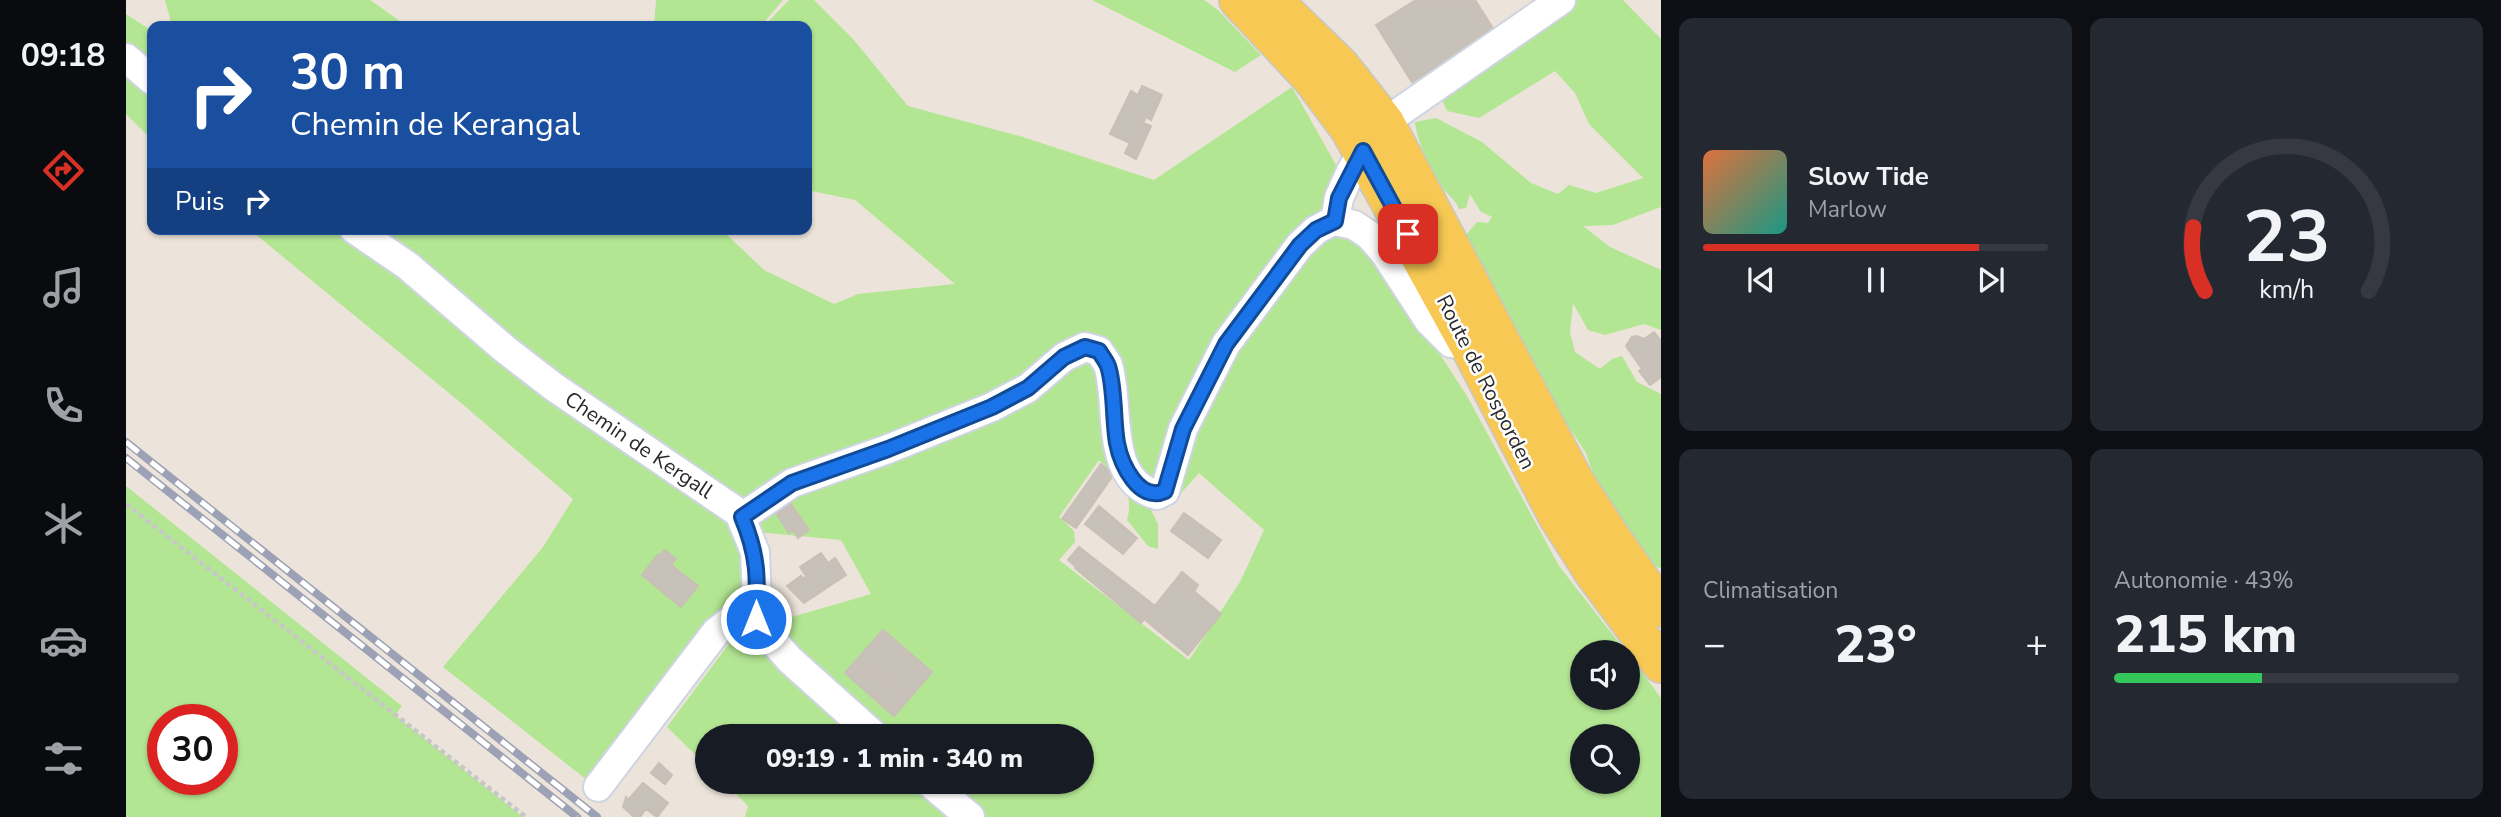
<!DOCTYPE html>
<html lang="fr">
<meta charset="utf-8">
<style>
body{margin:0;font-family:"Nunito Sans",sans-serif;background:#242831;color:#f1f3f6;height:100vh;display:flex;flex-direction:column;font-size:26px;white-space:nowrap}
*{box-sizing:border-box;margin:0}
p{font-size:23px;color:#9ea1a6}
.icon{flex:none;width:38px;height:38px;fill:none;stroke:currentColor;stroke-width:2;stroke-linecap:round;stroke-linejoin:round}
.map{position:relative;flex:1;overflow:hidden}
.side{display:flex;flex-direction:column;gap:18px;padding:18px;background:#0d0f14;width:840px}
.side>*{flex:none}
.banner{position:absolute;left:21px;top:21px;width:665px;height:214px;border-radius:14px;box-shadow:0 2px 5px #0004;background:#1a4fa0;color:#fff;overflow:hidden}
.controls{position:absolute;left:1444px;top:640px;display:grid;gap:14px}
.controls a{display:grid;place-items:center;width:70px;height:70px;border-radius:50%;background:#171b24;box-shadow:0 2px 5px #0004;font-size:35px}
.speed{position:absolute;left:21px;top:704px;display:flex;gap:14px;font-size:35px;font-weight:700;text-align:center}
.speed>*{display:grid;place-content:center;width:91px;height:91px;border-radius:50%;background:#171b24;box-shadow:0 2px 5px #0004;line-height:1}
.speed .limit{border:10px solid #d22;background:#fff;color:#111}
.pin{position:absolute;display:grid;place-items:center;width:60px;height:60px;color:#fff;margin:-30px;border-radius:14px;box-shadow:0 4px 10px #0006}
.me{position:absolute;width:77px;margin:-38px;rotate:0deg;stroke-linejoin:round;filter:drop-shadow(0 0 5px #0008)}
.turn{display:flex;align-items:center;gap:24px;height:147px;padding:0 28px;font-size:32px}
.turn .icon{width:91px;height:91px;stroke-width:2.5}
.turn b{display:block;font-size:49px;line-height:60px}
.then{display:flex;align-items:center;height:66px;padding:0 28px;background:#0003;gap:14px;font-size:26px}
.big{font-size:52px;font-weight:800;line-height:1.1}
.side .card{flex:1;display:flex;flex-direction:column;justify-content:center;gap:10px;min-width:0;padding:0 24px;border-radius:14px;background:#242831}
.side .dial{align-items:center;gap:0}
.dial svg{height:182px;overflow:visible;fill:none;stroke:#363941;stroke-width:7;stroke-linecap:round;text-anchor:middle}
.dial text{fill:#f1f3f6;stroke:none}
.song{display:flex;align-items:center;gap:21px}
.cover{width:84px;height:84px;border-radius:10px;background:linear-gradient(135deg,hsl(20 70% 55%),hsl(170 70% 35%))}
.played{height:7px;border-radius:4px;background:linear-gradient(90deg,#d93025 80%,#363941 80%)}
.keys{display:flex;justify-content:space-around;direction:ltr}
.heat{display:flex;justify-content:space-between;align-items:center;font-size:38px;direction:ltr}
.charge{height:10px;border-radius:5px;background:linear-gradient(90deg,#34c759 43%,#363941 0)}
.side .tiles{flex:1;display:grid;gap:18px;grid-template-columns:repeat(2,1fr)}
.trip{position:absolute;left:569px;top:724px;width:399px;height:70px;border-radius:35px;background:#171b24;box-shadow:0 2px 5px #0004;font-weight:800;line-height:70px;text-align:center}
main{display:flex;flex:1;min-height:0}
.menu{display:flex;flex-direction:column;width:126px;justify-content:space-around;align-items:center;background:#090b0e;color:#9ea1a6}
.menu .icon{width:49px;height:49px}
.menu .active{color:#d93025}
.menu b{font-size:32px;color:#f1f3f6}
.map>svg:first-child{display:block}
.green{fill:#b3e693;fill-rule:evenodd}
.building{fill:#c7c1ba;stroke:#c8c0b4;stroke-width:2}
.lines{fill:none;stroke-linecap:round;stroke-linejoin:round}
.minor-casing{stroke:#cfd4e3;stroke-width:32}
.major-casing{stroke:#c7c7c7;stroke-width:40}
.path{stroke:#c7c7c7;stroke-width:4.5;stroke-dasharray:5 3.5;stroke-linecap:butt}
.minor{stroke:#fff;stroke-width:28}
.major{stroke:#f7c954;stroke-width:37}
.rail-casing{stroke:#9da1b5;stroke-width:8}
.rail{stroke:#fff;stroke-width:5;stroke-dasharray:16;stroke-linecap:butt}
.route-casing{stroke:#114b97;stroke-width:18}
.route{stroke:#1a73e8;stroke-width:12}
.labels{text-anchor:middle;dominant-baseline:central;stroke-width:5;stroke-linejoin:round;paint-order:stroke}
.street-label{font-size:21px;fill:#292929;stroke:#fff}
</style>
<main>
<nav class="menu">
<b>09:18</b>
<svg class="icon active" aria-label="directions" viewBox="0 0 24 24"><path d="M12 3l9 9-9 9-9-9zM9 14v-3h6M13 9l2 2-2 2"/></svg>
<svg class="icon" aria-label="music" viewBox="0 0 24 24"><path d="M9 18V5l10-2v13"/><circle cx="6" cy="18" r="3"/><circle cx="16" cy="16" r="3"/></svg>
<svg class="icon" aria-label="phone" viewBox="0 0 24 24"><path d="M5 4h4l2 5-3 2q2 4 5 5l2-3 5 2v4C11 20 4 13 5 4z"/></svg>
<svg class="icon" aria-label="climate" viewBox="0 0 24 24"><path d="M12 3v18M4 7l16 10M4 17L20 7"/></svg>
<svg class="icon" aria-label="car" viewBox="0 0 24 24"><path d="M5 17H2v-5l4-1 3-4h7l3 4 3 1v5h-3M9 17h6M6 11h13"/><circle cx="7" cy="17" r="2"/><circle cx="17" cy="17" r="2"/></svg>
<svg class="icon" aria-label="filters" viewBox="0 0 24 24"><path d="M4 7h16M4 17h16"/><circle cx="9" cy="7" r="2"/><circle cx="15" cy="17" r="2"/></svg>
</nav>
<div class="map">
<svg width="1535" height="817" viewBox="0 0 1535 817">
<rect width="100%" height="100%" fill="#ece4da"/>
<path class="green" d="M39,0H244L281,26H46Z
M530,0H657L635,26H528Z
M663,0H688L727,39L782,106L897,137L1028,180L1166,87L1214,172L1207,233L1226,232L1256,265L1341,396L1433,566L1501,653H1456V698H1502V653L1535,698V817H619L622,806L598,782H956V737H581V766L541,727L611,633L745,594L715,540L609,530L622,596L577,626L461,780L317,667L417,547L447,499L334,402L123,229H595L638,270L708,304L732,294L829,284L729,200L681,190V26H638ZM973,460C993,478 1009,490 1001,520L1022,546L1032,549V524L1024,508L1027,474L1055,493L1073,473L1138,530L1114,582L1063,660L933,560L949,542L948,531L933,517ZM1456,737H1502V782H1456Z
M966,0H1078L1092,10L1135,55L1109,72Z
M1448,0H1497L1535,39V207L1487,225L1457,226L1484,247L1535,270V330L1518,324L1479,335L1462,330L1447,303L1444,332L1449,352L1474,369L1486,359L1496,356L1511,382L1535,394V568L1522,565L1476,500L1460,453L1421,394L1339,236L1351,222L1362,223L1366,217L1354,211L1344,194L1340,208L1333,209C1330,199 1321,195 1315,186C1305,168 1291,143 1289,122L1310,118L1356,142L1405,183L1432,194L1443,185L1470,193L1517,178L1463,124L1449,93L1429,71L1353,118L1321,111L1313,93Z
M0,14L26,31V140L0,114Z
M0,486L276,706L269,715L397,817H0ZM37,719H96V779H37Z"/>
<path class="building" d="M1290,0H1349L1368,30L1286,82L1250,25Z
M1016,86L1036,95L1025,120L1020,117L1017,123L1025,126L1010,159L999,153L1004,143L984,134L1005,91L1012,95Z
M1528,332L1535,341V377L1524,385L1513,371L1516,369L1500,346L1506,337L1511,336L1518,339Z
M975,464L988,474L950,528L936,519Z
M662,500L683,530L672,538L667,530L663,533L648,510Z
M973,506L1011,538L997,554L959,524Z
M1058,513L1095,540L1082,558L1045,531Z
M953,547L1029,606L1015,623L949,568L950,567L942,560Z
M539,550L550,559L545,565L572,586L555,607L516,575L532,554L534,556Z
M695,553L702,563L709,558L720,575L678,603L661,586L675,576L677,579L680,576L674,567Z
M1056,572L1072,585L1066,595L1049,581Z
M1049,581L1066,595L1068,591L1095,614L1062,655L1018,619Z
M757,630L806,672L782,700L733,657Z
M733,657L782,700L768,716L719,673Z
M533,763L546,775L539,784L525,773Z
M517,783L542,803L531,817L520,809L514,817H508L497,807L500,797L502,800Z"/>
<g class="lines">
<defs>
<path id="minor" d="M0,58L26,80
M1209,221L1213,198L1225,171L1237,151L1259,122L1435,0
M228,229L282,266L380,350L428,387L613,513L629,552L632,624L664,660L750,737
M616,517L666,483L762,449L866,407L902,388L938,357L959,347L973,351C976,356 980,361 982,365C995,405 977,480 1031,495L1039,491L1057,429L1100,344L1174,245L1190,230L1203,223L1209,221L1228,225L1243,235L1258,252L1303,321L1325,343L1343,346L1352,342
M803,782L844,817
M472,787L590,632L604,621L631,612"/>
<path id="major" d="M1112,0L1185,78L1223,129L1343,346L1431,516L1468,574L1535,664
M1147,0L1214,65L1259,122L1449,481L1485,537L1535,608"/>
</defs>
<use href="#minor" class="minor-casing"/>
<use href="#major" class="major-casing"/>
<path class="path" d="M0,504L400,817"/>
<use href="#minor" class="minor"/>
<use href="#major" class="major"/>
<defs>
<path id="rail" d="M0,442L471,817
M0,458L451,817"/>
</defs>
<use href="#rail" class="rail-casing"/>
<use href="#rail" class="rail"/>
</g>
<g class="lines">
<defs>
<path id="route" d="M630,619C632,578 632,555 616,517L666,483L762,449L866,407L902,388L938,357L959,347L973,351C976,356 980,361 982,366C989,387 987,420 991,443C995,464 1013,503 1039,491L1057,429L1100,344L1174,245L1190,230L1209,221L1213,198L1237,151L1282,234"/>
</defs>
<use href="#route" class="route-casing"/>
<use href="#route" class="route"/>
</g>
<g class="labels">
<g class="street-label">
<text transform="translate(1360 382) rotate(63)">Route de Rosporden</text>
<text transform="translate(513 445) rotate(34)">Chemin de Kergall</text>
</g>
</g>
</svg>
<div class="controls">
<a><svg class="icon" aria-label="sound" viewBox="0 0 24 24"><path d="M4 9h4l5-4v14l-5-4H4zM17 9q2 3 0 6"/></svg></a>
<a><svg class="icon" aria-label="search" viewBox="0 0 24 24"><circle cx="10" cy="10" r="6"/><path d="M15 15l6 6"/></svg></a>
</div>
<div class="speed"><div class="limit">30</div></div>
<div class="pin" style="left:1282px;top:234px;background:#d93025"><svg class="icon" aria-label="arrive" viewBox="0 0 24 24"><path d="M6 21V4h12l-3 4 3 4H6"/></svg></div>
<svg class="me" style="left:630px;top:619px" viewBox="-20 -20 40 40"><circle r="17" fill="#1a73e8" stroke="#fff" stroke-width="3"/><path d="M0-11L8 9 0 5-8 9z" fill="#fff"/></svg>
<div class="trip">09:19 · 1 min · 340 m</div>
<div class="banner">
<div class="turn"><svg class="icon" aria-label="right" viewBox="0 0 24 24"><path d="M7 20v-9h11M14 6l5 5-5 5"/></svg><div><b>30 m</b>Chemin de Kerangal</div></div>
<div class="then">Puis<svg class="icon" aria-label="right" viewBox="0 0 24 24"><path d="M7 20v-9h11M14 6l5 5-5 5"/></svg></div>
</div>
</div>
<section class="side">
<div class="tiles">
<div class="card">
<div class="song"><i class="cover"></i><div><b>Slow Tide</b><p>Marlow</p></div></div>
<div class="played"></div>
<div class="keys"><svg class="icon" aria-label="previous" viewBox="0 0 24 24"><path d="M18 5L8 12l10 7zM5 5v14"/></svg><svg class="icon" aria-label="pause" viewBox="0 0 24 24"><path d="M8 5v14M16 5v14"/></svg><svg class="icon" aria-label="next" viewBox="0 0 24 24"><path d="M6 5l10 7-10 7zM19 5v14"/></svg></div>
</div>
<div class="card dial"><svg viewBox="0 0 100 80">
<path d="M14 69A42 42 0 1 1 86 69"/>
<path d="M14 69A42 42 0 0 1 9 41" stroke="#d93025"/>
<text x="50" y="56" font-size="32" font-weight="700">23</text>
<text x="50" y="72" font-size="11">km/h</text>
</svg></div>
<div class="card"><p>Climatisation</p>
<div class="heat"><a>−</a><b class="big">23°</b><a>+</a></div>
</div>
<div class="card"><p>Autonomie · 43%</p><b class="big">215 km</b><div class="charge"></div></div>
</div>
</section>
</main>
